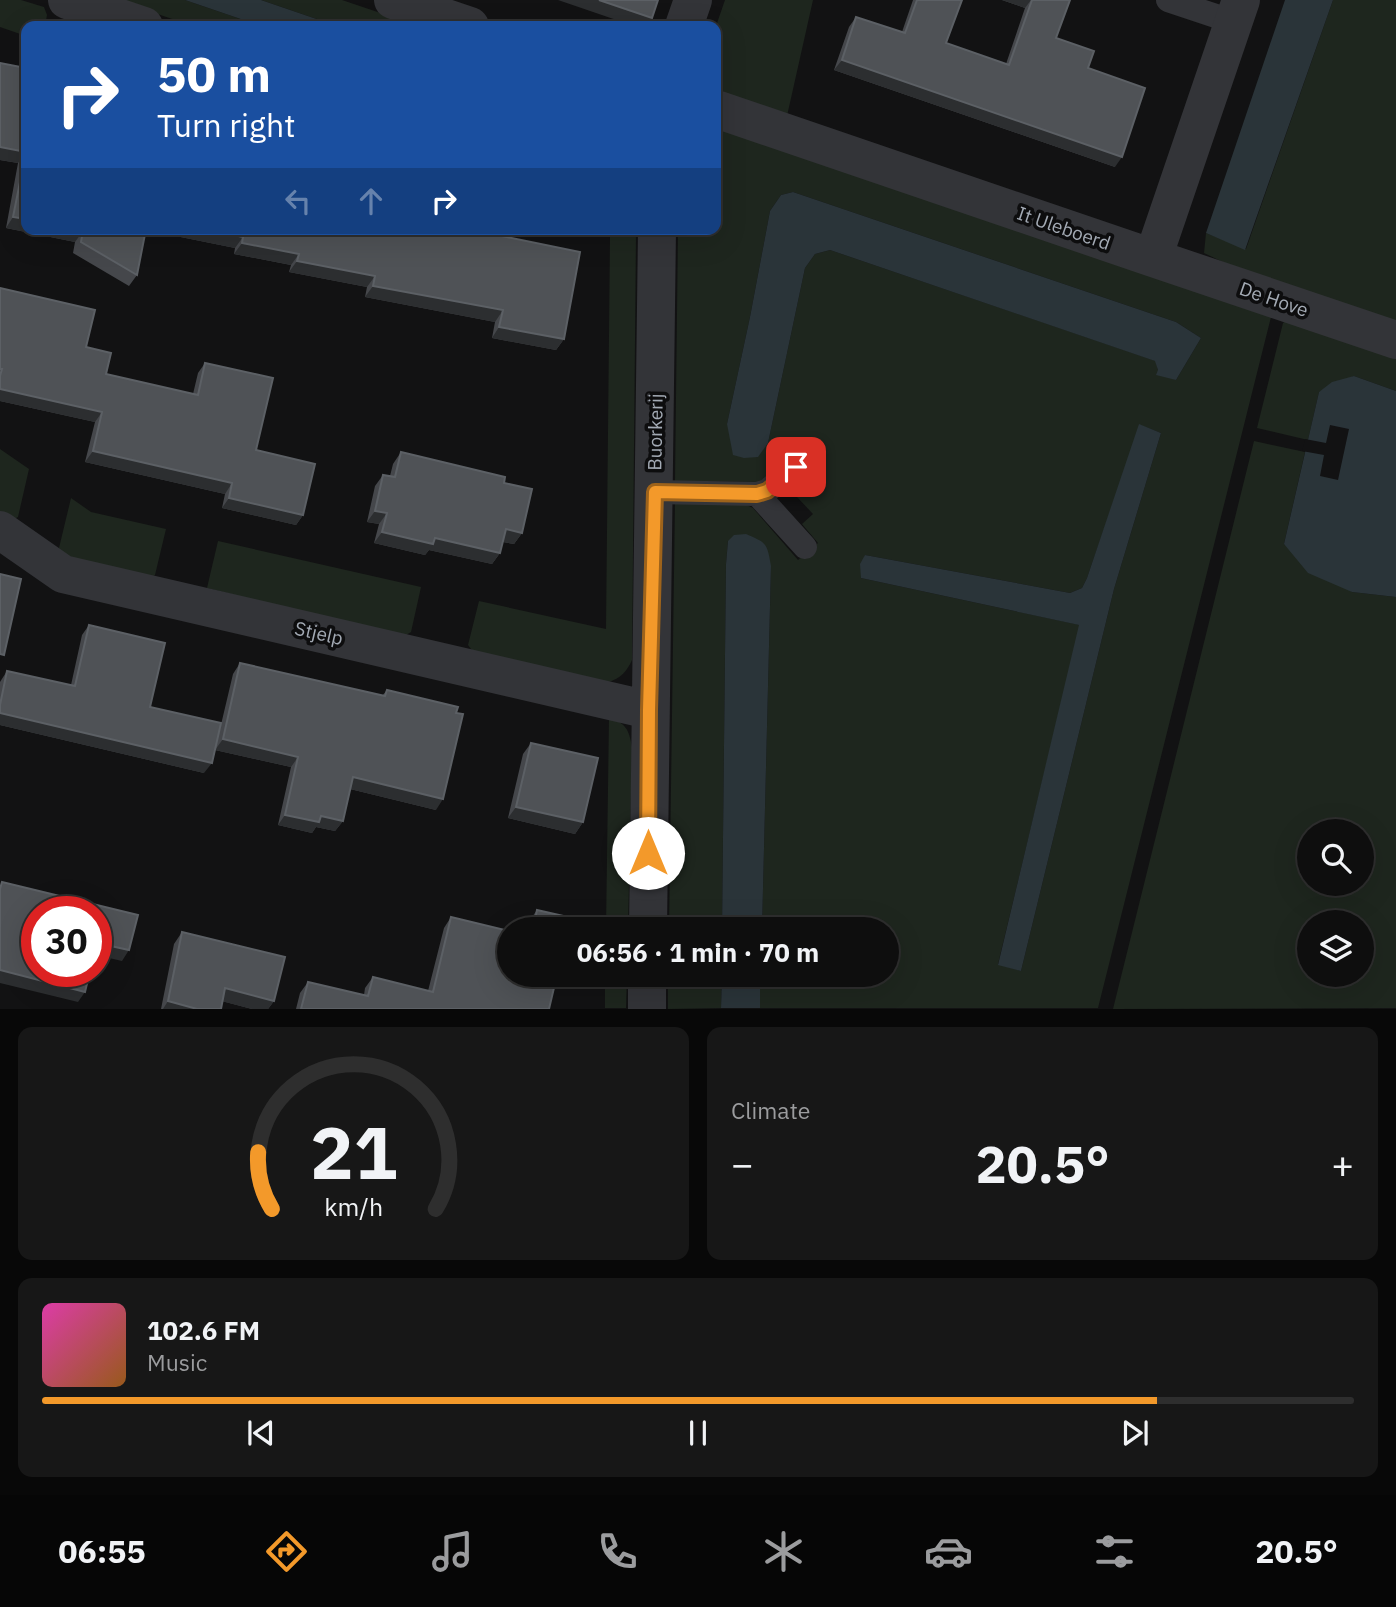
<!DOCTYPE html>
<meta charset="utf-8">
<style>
body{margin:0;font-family:"IBM Plex Sans",sans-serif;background:#171717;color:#f1f3f6;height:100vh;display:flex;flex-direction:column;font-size:26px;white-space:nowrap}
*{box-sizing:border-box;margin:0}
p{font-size:23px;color:#9b9c9e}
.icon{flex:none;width:38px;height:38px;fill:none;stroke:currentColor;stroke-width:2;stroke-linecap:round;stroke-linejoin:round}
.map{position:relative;height:1009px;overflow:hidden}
.drawer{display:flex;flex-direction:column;gap:18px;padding:18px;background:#080808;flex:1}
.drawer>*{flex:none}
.guide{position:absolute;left:21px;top:21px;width:700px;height:214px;border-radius:14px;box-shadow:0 7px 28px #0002,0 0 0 2px #2e2e2e;background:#1a4fa0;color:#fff;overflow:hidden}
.buttons{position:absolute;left:1297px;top:819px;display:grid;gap:14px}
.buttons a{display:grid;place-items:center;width:77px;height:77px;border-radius:50%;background:#0e0e0e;box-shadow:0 7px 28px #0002,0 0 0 2px #2e2e2e;font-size:35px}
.speed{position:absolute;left:21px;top:896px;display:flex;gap:14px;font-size:35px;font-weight:700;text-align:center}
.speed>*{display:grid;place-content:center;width:91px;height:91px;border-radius:50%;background:#0e0e0e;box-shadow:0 7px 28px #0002,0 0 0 2px #2e2e2e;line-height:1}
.speed .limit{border:10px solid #d22;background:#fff;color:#111}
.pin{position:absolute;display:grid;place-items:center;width:60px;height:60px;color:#fff;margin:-30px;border-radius:14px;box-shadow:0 4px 10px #0006}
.me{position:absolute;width:77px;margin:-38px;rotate:0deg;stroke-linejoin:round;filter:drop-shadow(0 0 5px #0008)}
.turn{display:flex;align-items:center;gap:24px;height:147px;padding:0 21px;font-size:32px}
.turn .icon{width:91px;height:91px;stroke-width:2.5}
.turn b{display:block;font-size:49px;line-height:60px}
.lanes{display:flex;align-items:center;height:66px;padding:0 21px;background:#0003;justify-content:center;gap:35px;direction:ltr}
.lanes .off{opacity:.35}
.big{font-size:52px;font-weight:700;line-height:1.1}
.drawer .tile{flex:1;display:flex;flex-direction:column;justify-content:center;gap:10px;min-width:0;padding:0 24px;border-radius:14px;background:#171717}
.drawer .dial{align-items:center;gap:0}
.dial svg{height:182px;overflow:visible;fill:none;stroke:#2e2e2e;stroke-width:7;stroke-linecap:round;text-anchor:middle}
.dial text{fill:#f1f3f6;stroke:none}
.song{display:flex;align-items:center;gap:21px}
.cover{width:84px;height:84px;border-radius:10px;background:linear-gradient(135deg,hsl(320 70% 55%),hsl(30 70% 35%))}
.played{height:7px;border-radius:4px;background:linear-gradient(90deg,#f3992a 85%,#2e2e2e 85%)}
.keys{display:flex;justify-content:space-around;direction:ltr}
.heat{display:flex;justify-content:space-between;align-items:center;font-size:38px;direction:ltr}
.drawer .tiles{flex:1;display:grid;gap:18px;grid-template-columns:1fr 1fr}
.tile:last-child{grid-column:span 2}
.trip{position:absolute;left:497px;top:917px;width:402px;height:70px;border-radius:35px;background:#0e0e0e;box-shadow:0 7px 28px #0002,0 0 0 2px #2e2e2e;font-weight:700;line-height:70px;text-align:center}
.tab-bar{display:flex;height:112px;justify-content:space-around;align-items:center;background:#060606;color:#9b9c9e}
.tab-bar .icon{width:49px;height:49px}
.tab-bar .on{color:#f3992a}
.tab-bar b{font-size:32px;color:#f1f3f6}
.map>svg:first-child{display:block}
.green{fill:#1e261e;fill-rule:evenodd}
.water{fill:#2a3439}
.pier{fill:#121213}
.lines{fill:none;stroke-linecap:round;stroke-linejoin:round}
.service{stroke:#333438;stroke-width:24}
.minor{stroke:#333438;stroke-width:38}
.wall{fill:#45474b}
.shaded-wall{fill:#2c2e30}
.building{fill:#4f5256;stroke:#5c6065;stroke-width:2}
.route-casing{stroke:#9e631b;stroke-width:18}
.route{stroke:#f3992a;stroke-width:12}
.labels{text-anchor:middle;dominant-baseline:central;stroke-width:7;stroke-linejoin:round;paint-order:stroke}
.street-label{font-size:19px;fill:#a3aab4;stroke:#0d0d0e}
</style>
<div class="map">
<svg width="1396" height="1009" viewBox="0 0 1396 1009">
<rect width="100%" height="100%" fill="#121213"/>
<path class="green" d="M0,0H21L44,7L47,15L45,26H26V36L0,27Z
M116,0H185L261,26H193Z
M261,0H342L419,26H337Z
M725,0H813L787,116L732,97L716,87V26Z
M1333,0H1396V325L1227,264L1204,253L1206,233L1246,249Z
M727,127L1271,317L1098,1008H760V975H887V929H762L771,566L728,541L726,564L722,929H669L675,501L744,504L753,508L798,560L818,543L802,524L813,514L781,480L762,482L675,481L678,229H716V130ZM793,192L1176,322L1201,338L1176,380L1158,370L1156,361L830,250L815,254L805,268L768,443L727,424L750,317L770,211L781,195ZM1140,425L1161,433L1114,589L1021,971L998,964L1080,625L861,578L865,555L1070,593L1082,588L1087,578Z
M589,229H636V235L632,660C627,671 621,678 609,682L474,653L468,645L479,601L606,629L610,237Z
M1290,318L1396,353V391L1354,376L1319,392L1308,440L1257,428L1283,323Z
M1254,441L1305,452L1284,544L1352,592L1396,597V1008L1113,1009ZM1309,831H1362V884H1309ZM1309,922H1362V975H1309Z
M0,449L29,469L18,517L12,520L0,512Z
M71,498L91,512L166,529L155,575L150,578L65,557L59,548Z
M218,541L421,587L411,632L403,637L207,588Z
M609,717C626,724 629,729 632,747L628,929H606Z
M605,975H627L626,1008H605Z
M668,975H722L721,1008L668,1009Z"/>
<path class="water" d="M185,0H261L337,26H261Z
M1285,0H1333L1245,250L1206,233Z
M793,192L1176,322L1201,338L1176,380L1156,375L1158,370L1155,361L830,250L815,254L805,268L768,443L758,457L744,458L733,455L727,424L750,317L770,211L781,195Z
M1354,376L1396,391V597L1352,592L1308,573L1284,544L1319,392L1332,382Z
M1139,424L1161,433L1114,589L1021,971L998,965L1079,625L861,578L860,564L865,555L1070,593L1082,588L1087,578Z
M746,534C767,543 767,543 771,566L762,929H722L726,564L728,541L734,535Z
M722,975H760V1008H721Z"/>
<path class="pier" d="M1330,425L1349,429L1338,480L1320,476L1324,455L1302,451L1305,439L1326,443Z"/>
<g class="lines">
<path class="service" d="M1168,0L1234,22
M655,492L757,494L805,547
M757,494L767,491L796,467"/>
<path class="minor" d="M67,0L144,26
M393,0L470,26
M684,26L693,0
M716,109L1153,258L1241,0
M1153,258L1396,340
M0,530L63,574L649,710
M648,929L657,229
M647,1009V975"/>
</g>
<path class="wall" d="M913,0H962L946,43L1006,64L1025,8L1002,0H1070L1056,38L1088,68L1115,167L834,70L849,27L856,17L902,32Z
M0,63L26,68V229H488L487,233L564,339L556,350L492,338L495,322L365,297L367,287L289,272L291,265L234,254L235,248L146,230L137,275L129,286L73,253L75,242L6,228L18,163L0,160Z
M0,288L86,347L106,374L193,394L198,373L205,363L256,450L303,515L296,525L222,508L225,494L85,462L95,422L0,401Z
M401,452L504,483L522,533L514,544L503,542L500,553L492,564L429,550L425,555L374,543L379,524L367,522L375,486L383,475L390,476L393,464Z
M89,625L150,707L204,773L0,725V682L7,671L71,685L82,635Z
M240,663L382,696L387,690L436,810L350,789L343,821L335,831L316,827L312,833L278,825L291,767L215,750L233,674Z
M531,743L583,822L575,834L508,818L523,754Z
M537,910L588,929H528L530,920Z
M451,917L549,1009H296L300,993L308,982L364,995L365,988L373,977L428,991L444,928Z
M182,932L274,1001L268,1009H252L222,1001L221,1009H161L174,944Z"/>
<path class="shaded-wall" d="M558,0H599L652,18L647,26H634Z
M1002,0H1031L1025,8Z
M842,60L1122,157L1115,167L834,70Z
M0,147L26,152L18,163L0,160Z
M13,217L26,219V229H76L83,231L75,242L6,228Z
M141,229H206L243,237L235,248Z
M242,243L299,254L291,265L234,254Z
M297,261L375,276L367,287L289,272Z
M373,286L503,310L495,322L365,297Z
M499,327L564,339L556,350L492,338Z
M0,389L102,412L95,422L0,401Z
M93,451L232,483L225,494L85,462Z
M229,498L303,515L296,525L222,508Z
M375,511L387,513L379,524L367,522Z
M506,529L522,533L514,544L498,541Z
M382,532L435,538L500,553L492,564L429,550L425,555L374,543Z
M0,713L212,763L204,773L0,725Z
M223,739L298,757L291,767L215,750Z
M353,777L443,799L436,810L346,788Z
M516,807L583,822L575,834L508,818Z
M285,815L321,816L343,821L335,831L316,827L312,833L278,825Z
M97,943L129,950L122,961L96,955Z
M0,970L85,992L78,1002L0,983Z
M225,988L274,1001L268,1009H252L217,1000Z
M168,1001L197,1009H163Z"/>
<path class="building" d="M599,0H658L652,18Z
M917,0H962L946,43L1009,65L1032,0H1070L1056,38L1094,51L1088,68L1145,88L1122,157L842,60L856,17L905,33Z
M0,63L26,68V219L13,217L26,152L0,147Z
M76,229H146L137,275L81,242L83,231Z
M206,229H488L487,233L580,252L564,339L499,327L503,310L373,286L375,276L297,261L299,254L242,243L243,237Z
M0,288L95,310L86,347L111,353L106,374L198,395L205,363L273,378L256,450L315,464L303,515L229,498L232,483L93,451L102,412L0,389V376L2,369H0Z
M401,452L505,477L504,483L532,489L522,533L506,529L500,553L435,538L433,544L382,532L387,513L375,511L383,475L395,477Z
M0,574L21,579L4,655L0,654Z
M89,625L165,643L150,707L221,723L212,763L0,713V705L7,671L75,686Z
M240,663L385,696L387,690L458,707L456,713L463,714L443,799L353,777L343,821L321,816L319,822L285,815L298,757L223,739Z
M531,743L598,758L583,822L516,807Z
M2,882L138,915L129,950L97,943L96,946V912H37V971H90L85,992L0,970V889Z
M537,910L590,922L588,929H533Z
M451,917L509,931V975H557L549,1009H301L308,982L368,996L373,977L433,992Z
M182,932L285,957L274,1001L225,988L221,1009H197L168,1001Z"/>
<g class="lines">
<defs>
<path id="route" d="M648,853L649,710L655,492L757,494L767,491L796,467"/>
</defs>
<use href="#route" class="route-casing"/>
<use href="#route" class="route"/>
</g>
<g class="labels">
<g class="street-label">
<text transform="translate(1064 228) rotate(19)">It Uleboerd</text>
<text transform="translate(1274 299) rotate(19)">De Hove</text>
<text transform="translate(655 432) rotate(-89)">Buorkerij</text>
<text transform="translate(319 633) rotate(13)">Stjelp</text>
</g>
</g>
</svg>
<div class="buttons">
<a><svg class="icon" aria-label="search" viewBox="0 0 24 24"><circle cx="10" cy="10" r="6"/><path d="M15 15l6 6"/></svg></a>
<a><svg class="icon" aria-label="layers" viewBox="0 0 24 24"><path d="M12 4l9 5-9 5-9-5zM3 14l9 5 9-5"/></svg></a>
</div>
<div class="speed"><div class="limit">30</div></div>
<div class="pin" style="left:796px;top:467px;background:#d93025"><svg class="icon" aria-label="arrive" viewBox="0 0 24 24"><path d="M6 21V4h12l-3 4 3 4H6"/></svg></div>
<svg class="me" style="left:648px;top:853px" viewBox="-20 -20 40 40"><circle r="19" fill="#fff"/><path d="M0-13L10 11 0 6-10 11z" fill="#f3992a"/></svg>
<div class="trip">06:56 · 1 min · 70 m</div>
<div class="guide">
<div class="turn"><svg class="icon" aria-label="right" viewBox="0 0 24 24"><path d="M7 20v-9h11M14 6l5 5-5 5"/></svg><div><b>50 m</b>Turn right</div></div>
<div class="lanes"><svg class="icon off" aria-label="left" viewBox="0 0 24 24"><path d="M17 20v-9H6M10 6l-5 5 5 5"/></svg><svg class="icon off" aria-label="ahead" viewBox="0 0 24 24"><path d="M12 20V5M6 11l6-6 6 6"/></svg><svg class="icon" aria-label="right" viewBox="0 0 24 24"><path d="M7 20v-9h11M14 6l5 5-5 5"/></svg></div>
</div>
</div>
<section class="drawer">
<div class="tiles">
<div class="tile dial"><svg viewBox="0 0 100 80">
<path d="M14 69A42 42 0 1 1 86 69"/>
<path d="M14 69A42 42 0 0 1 8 44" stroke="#f3992a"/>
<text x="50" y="56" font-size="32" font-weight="700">21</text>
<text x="50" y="72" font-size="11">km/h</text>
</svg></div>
<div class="tile"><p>Climate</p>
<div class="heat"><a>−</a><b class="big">20.5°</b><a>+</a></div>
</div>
<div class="tile">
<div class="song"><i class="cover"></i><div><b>102.6 FM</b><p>Music</p></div></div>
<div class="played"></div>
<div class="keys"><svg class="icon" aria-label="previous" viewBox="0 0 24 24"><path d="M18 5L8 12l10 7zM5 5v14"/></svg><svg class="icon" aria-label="pause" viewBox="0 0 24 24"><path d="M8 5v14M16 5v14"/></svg><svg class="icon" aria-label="next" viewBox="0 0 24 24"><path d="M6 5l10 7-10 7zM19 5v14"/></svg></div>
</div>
</div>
</section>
<nav class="tab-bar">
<b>06:55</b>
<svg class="icon on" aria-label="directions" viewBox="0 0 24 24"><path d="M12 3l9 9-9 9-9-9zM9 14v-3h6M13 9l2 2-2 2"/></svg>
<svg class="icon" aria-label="music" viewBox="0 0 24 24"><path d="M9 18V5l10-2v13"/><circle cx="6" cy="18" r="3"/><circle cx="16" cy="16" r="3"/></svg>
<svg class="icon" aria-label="phone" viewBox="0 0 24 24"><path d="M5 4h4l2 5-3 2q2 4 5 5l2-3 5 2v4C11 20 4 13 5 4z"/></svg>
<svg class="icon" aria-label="climate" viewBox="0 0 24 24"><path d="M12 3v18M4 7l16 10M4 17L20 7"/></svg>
<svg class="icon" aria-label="car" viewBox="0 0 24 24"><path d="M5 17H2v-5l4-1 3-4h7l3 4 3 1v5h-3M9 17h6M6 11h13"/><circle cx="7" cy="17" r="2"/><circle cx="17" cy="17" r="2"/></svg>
<svg class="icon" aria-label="filters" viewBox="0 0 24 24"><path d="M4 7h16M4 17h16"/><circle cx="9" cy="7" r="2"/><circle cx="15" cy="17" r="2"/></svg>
<b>20.5°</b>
</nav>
